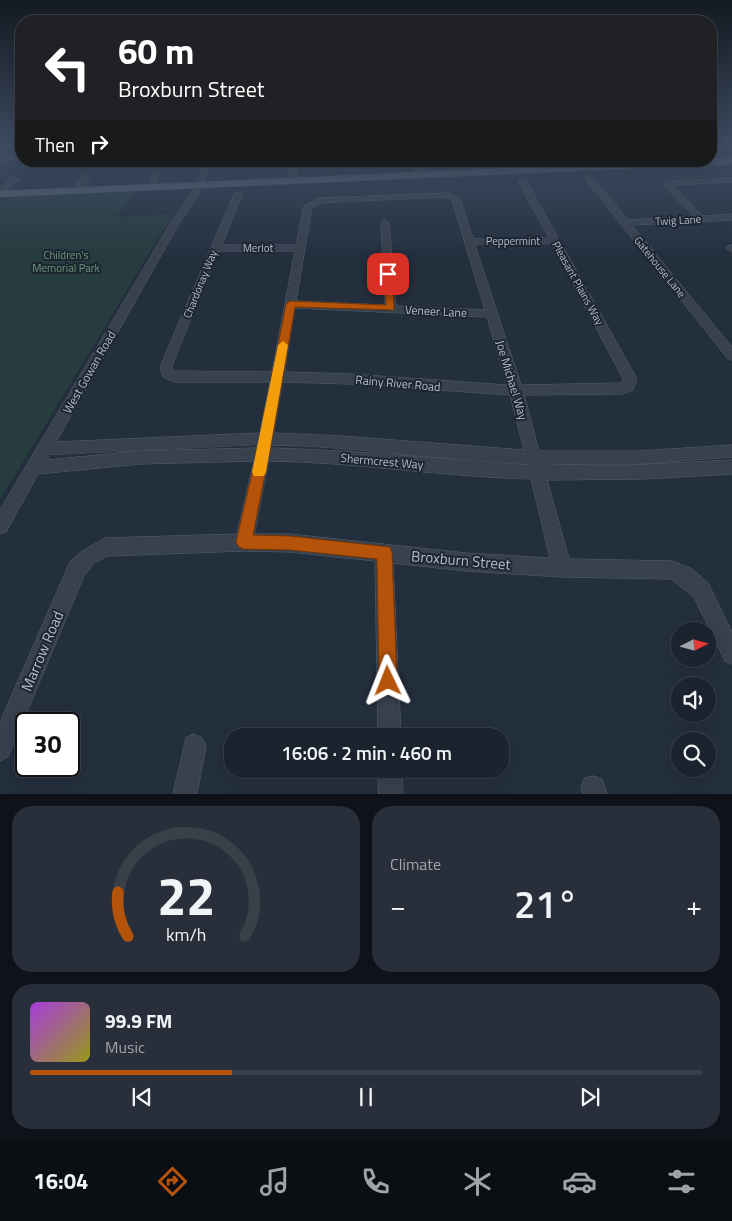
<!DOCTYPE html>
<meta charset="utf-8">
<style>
body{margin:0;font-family:"Titillium Web",sans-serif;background:#282f3a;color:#f1f3f6;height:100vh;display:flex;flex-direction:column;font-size:19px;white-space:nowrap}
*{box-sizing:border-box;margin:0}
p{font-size:16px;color:#a0a4aa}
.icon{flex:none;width:28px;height:28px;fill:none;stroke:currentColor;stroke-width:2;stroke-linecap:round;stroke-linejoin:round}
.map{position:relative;height:794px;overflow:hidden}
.sheet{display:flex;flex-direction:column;gap:12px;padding:12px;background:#0f1319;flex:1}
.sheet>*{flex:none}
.banner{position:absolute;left:15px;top:15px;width:702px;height:152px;border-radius:20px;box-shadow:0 5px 20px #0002,0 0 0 1px #39404a;background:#202124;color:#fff;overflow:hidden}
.needle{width:32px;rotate:84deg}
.buttons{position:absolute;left:671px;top:622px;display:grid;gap:10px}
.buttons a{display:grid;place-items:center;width:45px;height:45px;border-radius:50%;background:#1b232e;box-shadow:0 5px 20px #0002,0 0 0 1px #39404a;font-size:25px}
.speed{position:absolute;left:15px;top:712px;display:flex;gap:10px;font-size:25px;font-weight:700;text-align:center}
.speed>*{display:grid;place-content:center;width:65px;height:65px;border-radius:50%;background:#1b232e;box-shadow:0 5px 20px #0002,0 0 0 1px #39404a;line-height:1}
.speed .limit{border:2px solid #111;border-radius:8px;background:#fff;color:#111}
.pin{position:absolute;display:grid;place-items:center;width:42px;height:42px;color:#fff;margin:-21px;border-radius:10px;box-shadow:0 2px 8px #0006}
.me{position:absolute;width:55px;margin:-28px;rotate:358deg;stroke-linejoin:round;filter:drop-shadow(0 0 4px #0008)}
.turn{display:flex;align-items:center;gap:18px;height:105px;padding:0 20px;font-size:22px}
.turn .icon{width:65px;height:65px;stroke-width:2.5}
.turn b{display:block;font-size:35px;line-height:42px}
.then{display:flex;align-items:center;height:48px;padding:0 20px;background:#0003;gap:10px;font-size:19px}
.big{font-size:38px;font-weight:600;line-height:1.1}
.sheet .widget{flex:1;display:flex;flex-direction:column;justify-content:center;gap:8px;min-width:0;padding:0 18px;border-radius:20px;background:#282f3a}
.sheet .dial{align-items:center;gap:0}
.dial svg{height:130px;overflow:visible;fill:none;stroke:#39404a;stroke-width:7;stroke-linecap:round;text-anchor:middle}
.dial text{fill:#f1f3f6;stroke:none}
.song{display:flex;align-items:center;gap:15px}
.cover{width:60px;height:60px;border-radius:8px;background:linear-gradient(135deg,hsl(280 70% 55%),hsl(60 70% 35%))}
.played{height:5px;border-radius:2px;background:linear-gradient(90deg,#b45309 30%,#39404a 30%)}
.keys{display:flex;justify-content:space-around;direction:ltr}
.heat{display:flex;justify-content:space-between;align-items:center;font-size:28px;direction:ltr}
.sheet .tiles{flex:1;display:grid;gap:12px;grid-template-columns:1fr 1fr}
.widget:last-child{grid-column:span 2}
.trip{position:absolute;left:224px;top:728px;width:285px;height:50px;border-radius:20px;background:#1b232e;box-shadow:0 5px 20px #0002,0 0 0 1px #39404a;font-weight:600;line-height:50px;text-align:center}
.tabs{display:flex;height:80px;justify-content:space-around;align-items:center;background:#0b0e12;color:#a0a4aa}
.tabs .icon{width:35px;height:35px}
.tabs .active{color:#b45309}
.tabs b{font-size:22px;color:#f1f3f6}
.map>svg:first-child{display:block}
.green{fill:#263c3f}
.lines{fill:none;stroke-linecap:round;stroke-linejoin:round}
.minor-casing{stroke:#565f6c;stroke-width:1}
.major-casing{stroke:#414a57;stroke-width:1}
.minor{fill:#38414e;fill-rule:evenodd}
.major{fill:#56606e;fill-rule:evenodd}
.route{fill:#b45309;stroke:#753606}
.slow{fill:#f59e0b}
.labels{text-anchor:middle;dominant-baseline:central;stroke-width:4;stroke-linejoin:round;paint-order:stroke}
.far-street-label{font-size:11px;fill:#b4bcc9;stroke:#1d2633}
.far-park-label{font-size:11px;fill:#6b9a76;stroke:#1d2633}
.street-label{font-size:12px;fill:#b4bcc9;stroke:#1d2633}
.near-street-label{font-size:15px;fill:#b4bcc9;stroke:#1d2633}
</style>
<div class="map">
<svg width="732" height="794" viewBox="0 0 732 794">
<rect width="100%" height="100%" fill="#242f3e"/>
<path class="green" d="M135,192L116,217L173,214L0,500V204L8,197Z"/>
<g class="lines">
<defs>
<path id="minor" d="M711,147H719L721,149L718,151Z
M21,156V160L0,161V157Z
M202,161H210L211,164L195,201L181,220L56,442L260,433L270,382H175L163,377L160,367L235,192L242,194L222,245H296L304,206L319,198L447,193L460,198L473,239L549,238L518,181L525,179L637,379L633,390L622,394L524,395L539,451H639L732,445V457L639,464H543L615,466L732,460V474L644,479L547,480L569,559L672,561L692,569L708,583L732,632V664L725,661L694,597L671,579L562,577L466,571L393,563L401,736H378L375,561L290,552L244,551L107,556L94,563L84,576L8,757L0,761V722L70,562L82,551L105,538L237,534L254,461L140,464L38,474L6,532L0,534V510L173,219C183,206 204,179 202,161ZM446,197L452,200L485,310L396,306L389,223L385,220L381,223L385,305L296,301L312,207L321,203ZM552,244L623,379L622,383L521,385L475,245ZM219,251H295L272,372L174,371L172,367ZM295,308L487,317L507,385L350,374L285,372ZM283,382L350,384L510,395L524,450L341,436L274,433ZM257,445L256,448L140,451L47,460L49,455ZM272,445C358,446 442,461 527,464L528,465L342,451L272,448ZM269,461C357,462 443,477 531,479L550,558L466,553L290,534H255Z
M236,161H283L284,162L280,164L240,165Z
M291,161H298L296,164L298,181L294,183L290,181L288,164Z
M411,161H419L424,177H418Z
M576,161H584L590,167L583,169Z
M157,170L161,172L154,187L147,189L153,172Z
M84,174L91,176L80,192H74L73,190Z
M586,176H592L628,220L694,216L665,187V183L671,181L732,178V182L673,185L703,216L732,214V220L632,225L732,347V360L728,359L586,180Z
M12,177L19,179L0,196V189Z
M732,245V252L726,248Z
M194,734L202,738L206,746L197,794H173L186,738Z
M378,769H402L403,794H379Z
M593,776L602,779L607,794H583L581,788L584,779Z"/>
<path id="major" d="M732,158V164L0,197V191L664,161H711V159Z"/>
</defs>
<use href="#minor" class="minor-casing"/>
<use href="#major" class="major-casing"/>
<use href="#minor" class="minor"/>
<use href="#major" class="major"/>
</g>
<linearGradient id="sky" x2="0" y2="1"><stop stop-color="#141a22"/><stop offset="0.57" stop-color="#3f4d63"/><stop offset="1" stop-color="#3f4d63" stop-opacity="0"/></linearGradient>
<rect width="732" height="258" fill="url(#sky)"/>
<path class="route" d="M388,271L393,274L394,310L295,307L272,439L253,535L290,536L390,547L392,552L397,681L394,687L388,690L382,687L379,681L377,559L290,550L244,549L239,547L236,542L260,439L286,304L290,301L386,305L384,274Z"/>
<path class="slow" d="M283,341L288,345L266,472L264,476H254L252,472L278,345Z"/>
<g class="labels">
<g class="far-street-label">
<text transform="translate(678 220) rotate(-3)">Twig Lane</text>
<text x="513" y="241">Peppermint</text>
<text x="258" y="248">Merlot</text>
<text transform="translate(660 267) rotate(51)">Gatehouse Lane</text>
<text transform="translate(578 283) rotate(61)">Pleasant Plains Way</text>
<text transform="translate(200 284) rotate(-68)">Chardonay Way</text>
</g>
<g class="far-park-label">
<text x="66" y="255">Children's<tspan x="66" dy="13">Memorial Park</tspan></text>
</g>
<g class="street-label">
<text transform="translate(436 311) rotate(3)">Veneer Lane</text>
<text transform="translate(89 372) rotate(-60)">West Gowan Road</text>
<text transform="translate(512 380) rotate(73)">Joe Michael Way</text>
<text transform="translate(398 383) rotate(5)">Rainy River Road</text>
<text transform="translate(382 461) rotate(5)">Shermcrest Way</text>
</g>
<g class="near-street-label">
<text transform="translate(461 560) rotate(5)">Broxburn Street</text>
<text transform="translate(42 651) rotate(-67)">Marrow Road</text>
</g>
</g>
</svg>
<div class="buttons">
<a><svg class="needle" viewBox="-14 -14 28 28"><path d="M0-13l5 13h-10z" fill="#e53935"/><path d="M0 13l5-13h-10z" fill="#a0a4aa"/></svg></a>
<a><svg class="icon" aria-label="sound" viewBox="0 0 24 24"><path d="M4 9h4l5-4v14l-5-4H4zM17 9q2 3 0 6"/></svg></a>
<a><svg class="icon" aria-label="search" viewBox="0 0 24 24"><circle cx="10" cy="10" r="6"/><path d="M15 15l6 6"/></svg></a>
</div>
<div class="speed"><div class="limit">30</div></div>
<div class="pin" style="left:388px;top:274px;background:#d93025"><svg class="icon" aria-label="arrive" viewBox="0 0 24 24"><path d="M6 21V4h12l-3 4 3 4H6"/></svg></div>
<svg class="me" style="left:388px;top:681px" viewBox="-20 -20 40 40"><path d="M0-17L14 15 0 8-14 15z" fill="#b45309" stroke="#fff" stroke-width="4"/></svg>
<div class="trip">16:06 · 2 min · 460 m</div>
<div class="banner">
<div class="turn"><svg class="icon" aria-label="left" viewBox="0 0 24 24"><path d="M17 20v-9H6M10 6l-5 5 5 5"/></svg><div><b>60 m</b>Broxburn Street</div></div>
<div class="then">Then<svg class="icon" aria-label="right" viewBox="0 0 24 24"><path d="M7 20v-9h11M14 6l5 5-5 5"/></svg></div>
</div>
</div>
<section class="sheet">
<div class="tiles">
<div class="widget dial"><svg viewBox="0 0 100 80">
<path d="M14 69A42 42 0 1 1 86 69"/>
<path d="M14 69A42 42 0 0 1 8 42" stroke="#b45309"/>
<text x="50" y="56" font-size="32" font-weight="700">22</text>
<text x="50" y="72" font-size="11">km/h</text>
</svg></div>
<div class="widget"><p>Climate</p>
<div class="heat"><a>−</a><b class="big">21°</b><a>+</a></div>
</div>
<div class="widget">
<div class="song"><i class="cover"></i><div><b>99.9 FM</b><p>Music</p></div></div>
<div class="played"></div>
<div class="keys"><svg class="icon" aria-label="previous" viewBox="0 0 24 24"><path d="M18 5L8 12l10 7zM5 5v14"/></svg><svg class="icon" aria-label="pause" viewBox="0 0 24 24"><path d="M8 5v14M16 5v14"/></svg><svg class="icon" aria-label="next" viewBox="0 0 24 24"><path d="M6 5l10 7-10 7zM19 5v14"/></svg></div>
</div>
</div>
</section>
<nav class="tabs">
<b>16:04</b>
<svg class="icon active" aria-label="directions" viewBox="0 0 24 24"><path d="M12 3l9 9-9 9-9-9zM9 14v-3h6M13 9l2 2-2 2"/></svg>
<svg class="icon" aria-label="music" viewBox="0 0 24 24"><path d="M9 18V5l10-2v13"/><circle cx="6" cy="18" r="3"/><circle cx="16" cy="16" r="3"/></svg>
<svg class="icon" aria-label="phone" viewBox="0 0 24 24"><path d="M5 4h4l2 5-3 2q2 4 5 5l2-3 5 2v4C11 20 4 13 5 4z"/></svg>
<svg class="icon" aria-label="climate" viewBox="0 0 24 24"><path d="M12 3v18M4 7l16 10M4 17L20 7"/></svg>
<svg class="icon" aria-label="car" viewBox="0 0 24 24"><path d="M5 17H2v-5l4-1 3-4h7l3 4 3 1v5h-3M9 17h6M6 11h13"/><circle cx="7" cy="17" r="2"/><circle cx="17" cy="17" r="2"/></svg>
<svg class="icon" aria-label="filters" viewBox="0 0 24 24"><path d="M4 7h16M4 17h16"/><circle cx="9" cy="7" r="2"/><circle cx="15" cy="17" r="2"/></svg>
</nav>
